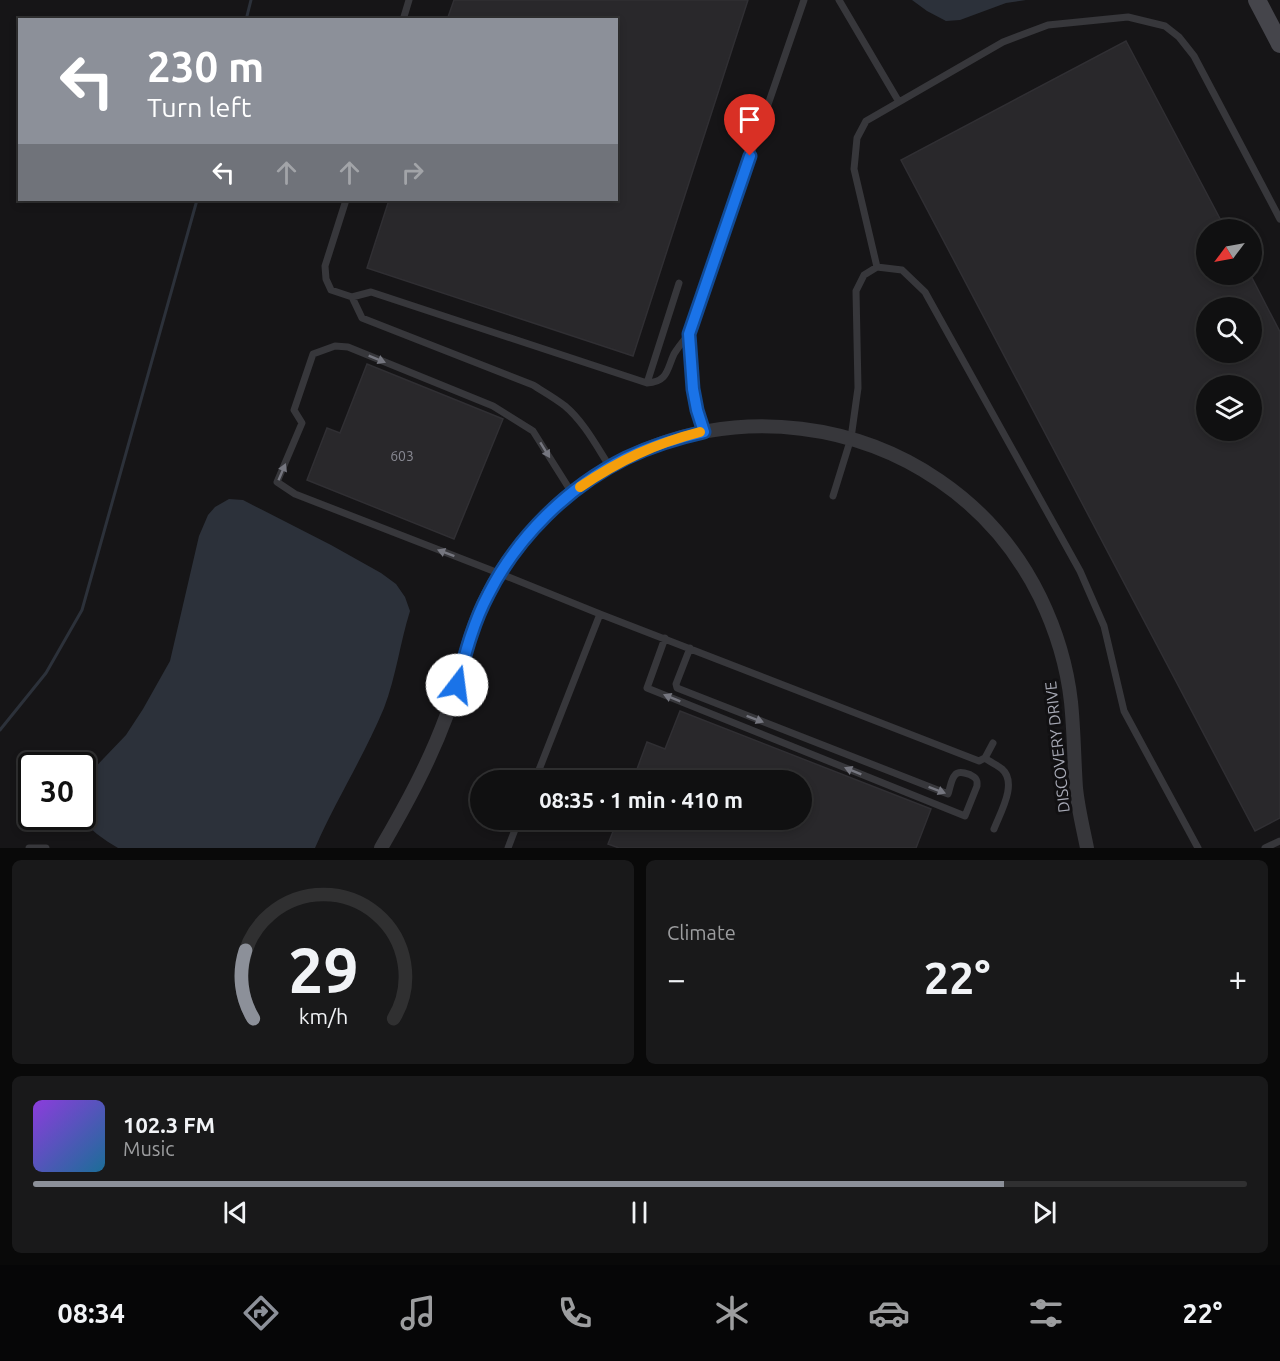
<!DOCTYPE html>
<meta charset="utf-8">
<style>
body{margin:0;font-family:Ubuntu,sans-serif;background:#19191a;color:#f1f3f6;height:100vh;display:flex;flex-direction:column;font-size:22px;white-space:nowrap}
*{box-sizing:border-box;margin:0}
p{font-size:20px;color:#9c9d9f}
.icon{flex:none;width:33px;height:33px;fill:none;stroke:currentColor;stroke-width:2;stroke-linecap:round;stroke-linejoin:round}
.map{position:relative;height:848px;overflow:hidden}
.sheet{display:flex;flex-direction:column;gap:12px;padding:12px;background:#090909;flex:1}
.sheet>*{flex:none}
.guide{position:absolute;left:18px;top:18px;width:600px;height:183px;border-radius:0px;box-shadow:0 3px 9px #0003,0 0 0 2px #303031;background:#8c9099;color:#fff;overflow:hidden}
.needle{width:39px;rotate:238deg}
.buttons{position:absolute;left:1196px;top:219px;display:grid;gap:12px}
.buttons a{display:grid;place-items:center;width:66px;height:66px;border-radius:50%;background:#101011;box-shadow:0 3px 9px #0003,0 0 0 2px #303031;font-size:30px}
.speed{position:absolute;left:18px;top:752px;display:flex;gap:12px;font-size:30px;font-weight:700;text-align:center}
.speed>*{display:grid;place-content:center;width:78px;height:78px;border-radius:50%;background:#101011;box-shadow:0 3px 9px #0003,0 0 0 2px #303031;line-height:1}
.speed .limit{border:3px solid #111;border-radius:9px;background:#fff;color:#111}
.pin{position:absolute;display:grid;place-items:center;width:51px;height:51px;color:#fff;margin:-62px -26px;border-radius:50% 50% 50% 0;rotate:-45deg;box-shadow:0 0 6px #0007}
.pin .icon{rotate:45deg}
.me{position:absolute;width:66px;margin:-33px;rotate:15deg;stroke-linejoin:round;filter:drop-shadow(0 0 4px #0008)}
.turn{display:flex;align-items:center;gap:21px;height:126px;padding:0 30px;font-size:27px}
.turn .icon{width:78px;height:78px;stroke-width:2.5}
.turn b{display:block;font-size:42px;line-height:51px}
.lanes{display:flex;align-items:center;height:57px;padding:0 30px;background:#0003;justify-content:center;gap:30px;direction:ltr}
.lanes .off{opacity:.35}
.big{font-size:45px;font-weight:700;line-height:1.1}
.sheet .widget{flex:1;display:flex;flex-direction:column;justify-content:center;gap:9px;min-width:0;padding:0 21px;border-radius:9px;background:#19191a}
.sheet .dial{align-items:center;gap:0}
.dial svg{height:156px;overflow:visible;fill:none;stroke:#303031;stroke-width:7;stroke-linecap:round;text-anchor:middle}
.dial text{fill:#f1f3f6;stroke:none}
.song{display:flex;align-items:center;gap:18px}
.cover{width:72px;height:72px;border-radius:9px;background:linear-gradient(135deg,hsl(270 70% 55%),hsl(200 70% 35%))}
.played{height:6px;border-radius:3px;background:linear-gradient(90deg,#8c9099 80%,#303031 80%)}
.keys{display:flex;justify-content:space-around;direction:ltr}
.heat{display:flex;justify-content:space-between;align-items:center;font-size:33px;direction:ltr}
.sheet .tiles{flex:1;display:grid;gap:12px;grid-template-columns:1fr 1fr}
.widget:last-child{grid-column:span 2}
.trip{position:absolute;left:470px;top:770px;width:342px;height:60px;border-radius:30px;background:#101011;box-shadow:0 3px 9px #0003,0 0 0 2px #303031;font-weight:700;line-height:60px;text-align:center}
.tabs{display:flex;height:96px;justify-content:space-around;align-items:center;background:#060607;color:#9c9d9f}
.tabs .icon{width:42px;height:42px}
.tabs .active{color:#8c9099}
.tabs b{font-size:27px;color:#f1f3f6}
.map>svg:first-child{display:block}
.water{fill:#2c313a}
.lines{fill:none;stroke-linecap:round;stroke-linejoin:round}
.stream{stroke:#2c313a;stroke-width:3}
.building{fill:#29282b;stroke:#302f33;stroke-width:1.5;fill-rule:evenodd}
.lane{stroke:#37373b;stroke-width:7}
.street{stroke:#37373b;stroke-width:14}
.secondary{stroke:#45454b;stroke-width:18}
.oneway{fill:#75767f}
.route-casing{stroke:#114b97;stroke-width:15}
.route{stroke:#1a73e8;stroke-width:10}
.slow{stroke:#f59e0b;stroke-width:10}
.labels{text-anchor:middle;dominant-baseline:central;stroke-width:6;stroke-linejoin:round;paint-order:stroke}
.number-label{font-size:14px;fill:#888992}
.street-label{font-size:16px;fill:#a8aab6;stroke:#111012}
</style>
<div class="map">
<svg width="1280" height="848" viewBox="0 0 1280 848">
<rect width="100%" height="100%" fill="#161517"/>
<path class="water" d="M912,0H1026L1006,3L960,20L946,21L927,11Z
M229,499L243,500L331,545L381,573L396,584L405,597L410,611C400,643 396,677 384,708C364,756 336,800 315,848H118C104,840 89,829 79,816H82L83,780L126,735L143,709L170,661L199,536L208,515L215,507Z"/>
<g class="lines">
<path class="stream" d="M246,20L251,0
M0,730L46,673L82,610L197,200"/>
</g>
<path class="building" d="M454,0H748L633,356L367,268L389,200H616V20H447Z
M1126,41L1226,230H1206V274H1250L1280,332V818L1255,831L901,160ZM1206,308H1251V352H1206ZM1206,386H1251V430H1206Z
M367,364L503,419L454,539L307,480L327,428L340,433Z
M680,711L931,809L916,848H619L608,844L618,819H801V780H633L647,742L665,749Z"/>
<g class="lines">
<path class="lane" d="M839,0L899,102
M403,20L409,0
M346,200L325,266L326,279L331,290L352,297L362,318L533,385C544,392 555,398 565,406C584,422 597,447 610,467
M877,267L854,169L857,138L866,121L1003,42L1048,25L1128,17L1165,26L1179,37L1194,56L1280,219
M352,297L371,292L647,383C668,382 667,369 674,354C678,347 684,340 689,334
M647,383L679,283
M704,432C694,399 691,368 689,334L804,0
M833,496L851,438L858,388L856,291L864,275L877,267L902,270L925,292L1080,571L1104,626L1124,711L1198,848
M600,614L979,761L985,758L993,743
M665,638L647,688L965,816L977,786C977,782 978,780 974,777C970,774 959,770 955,775C951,779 950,789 948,794L677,688L676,684L690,648
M985,758C990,762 997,765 1002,769C1018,783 1000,813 994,829
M535,780L600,614L501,574L295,494L277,482L302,423L294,410L313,354L335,346L348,347L493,406L533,431L572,493
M29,848H46
M508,848L519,819
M1265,848L1280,841"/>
<path class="street" d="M381,848C406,805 429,763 446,717C457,688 463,658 473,629C485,595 505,562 528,535C671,366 943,400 1040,597C1056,630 1067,666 1071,702C1074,731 1074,759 1076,788C1078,808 1083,828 1087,848"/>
<path class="secondary" d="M1257,0L1280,44"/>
</g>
<defs><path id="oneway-solid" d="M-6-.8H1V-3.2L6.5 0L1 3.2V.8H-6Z" transform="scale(1.5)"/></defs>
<g class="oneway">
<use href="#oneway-solid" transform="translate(377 359) rotate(22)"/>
<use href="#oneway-solid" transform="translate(545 450) rotate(58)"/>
<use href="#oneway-solid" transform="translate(282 472) rotate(-67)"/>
<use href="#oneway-solid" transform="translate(446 553) rotate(-159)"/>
<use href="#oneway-solid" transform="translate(672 698) rotate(-158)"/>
<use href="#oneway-solid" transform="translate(755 719) rotate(21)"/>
<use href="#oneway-solid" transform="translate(853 771) rotate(-158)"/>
<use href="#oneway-solid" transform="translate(937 790) rotate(21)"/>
</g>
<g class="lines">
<defs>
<path id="route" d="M457,685C465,655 473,623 488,595C517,537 568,487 626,458C651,446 677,438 704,432L697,410L693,389L689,334L750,156"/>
</defs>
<use href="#route" class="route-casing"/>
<use href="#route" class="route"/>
<path class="slow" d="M580,487C620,460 654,444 700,432"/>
</g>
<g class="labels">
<g class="number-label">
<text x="402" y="456">603</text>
</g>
<g class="street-label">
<text transform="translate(1057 747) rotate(-96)">DISCOVERY DRIVE</text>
</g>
</g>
</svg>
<div class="buttons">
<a><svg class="needle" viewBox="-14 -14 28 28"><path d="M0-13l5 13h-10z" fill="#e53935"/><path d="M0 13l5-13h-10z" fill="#9c9d9f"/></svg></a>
<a><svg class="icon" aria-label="search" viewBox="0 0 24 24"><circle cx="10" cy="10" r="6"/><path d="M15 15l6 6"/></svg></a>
<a><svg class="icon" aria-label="layers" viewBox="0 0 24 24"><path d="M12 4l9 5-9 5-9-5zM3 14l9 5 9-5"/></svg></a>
</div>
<div class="speed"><div class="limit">30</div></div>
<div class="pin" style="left:750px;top:156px;background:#d93025"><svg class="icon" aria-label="arrive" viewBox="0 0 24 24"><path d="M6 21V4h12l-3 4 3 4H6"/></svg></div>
<svg class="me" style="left:457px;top:685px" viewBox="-20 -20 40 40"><circle r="19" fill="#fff"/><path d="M0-13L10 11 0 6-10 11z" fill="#1a73e8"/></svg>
<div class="trip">08:35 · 1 min · 410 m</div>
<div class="guide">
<div class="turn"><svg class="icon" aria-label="left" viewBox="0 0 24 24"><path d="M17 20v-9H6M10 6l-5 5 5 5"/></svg><div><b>230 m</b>Turn left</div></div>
<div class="lanes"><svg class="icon" aria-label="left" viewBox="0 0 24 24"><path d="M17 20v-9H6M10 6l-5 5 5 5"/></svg><svg class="icon off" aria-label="ahead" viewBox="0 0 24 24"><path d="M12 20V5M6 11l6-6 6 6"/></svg><svg class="icon off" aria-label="ahead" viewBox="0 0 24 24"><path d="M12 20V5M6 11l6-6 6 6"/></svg><svg class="icon off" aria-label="right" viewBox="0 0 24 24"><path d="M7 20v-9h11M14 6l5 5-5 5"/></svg></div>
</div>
</div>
<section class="sheet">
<div class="tiles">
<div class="widget dial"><svg viewBox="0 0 100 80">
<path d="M14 69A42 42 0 1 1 86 69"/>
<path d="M14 69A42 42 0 0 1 10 34" stroke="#8c9099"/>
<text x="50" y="56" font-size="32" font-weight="700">29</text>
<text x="50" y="72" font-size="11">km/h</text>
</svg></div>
<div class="widget"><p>Climate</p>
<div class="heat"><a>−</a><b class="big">22°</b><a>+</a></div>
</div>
<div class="widget">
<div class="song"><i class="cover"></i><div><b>102.3 FM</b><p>Music</p></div></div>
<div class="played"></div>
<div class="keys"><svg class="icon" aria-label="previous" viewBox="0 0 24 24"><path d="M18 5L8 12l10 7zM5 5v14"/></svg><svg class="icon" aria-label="pause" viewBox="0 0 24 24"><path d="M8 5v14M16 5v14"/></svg><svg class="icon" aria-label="next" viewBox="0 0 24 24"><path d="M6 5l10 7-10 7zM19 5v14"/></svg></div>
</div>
</div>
</section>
<nav class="tabs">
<b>08:34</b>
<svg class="icon active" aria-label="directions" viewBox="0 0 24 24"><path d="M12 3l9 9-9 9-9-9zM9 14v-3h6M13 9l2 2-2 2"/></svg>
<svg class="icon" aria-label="music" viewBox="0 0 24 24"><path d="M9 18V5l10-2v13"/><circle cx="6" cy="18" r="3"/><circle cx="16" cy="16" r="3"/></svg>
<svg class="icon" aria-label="phone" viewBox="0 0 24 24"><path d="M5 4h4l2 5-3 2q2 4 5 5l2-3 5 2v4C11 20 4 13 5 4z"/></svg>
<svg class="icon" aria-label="climate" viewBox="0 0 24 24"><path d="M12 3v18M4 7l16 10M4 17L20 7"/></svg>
<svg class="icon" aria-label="car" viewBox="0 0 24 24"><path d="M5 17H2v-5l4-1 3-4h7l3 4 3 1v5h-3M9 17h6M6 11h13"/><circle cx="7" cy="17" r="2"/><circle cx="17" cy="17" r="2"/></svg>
<svg class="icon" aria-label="filters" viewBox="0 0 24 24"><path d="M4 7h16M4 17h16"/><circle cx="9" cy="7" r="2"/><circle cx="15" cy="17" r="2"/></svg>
<b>22°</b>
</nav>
